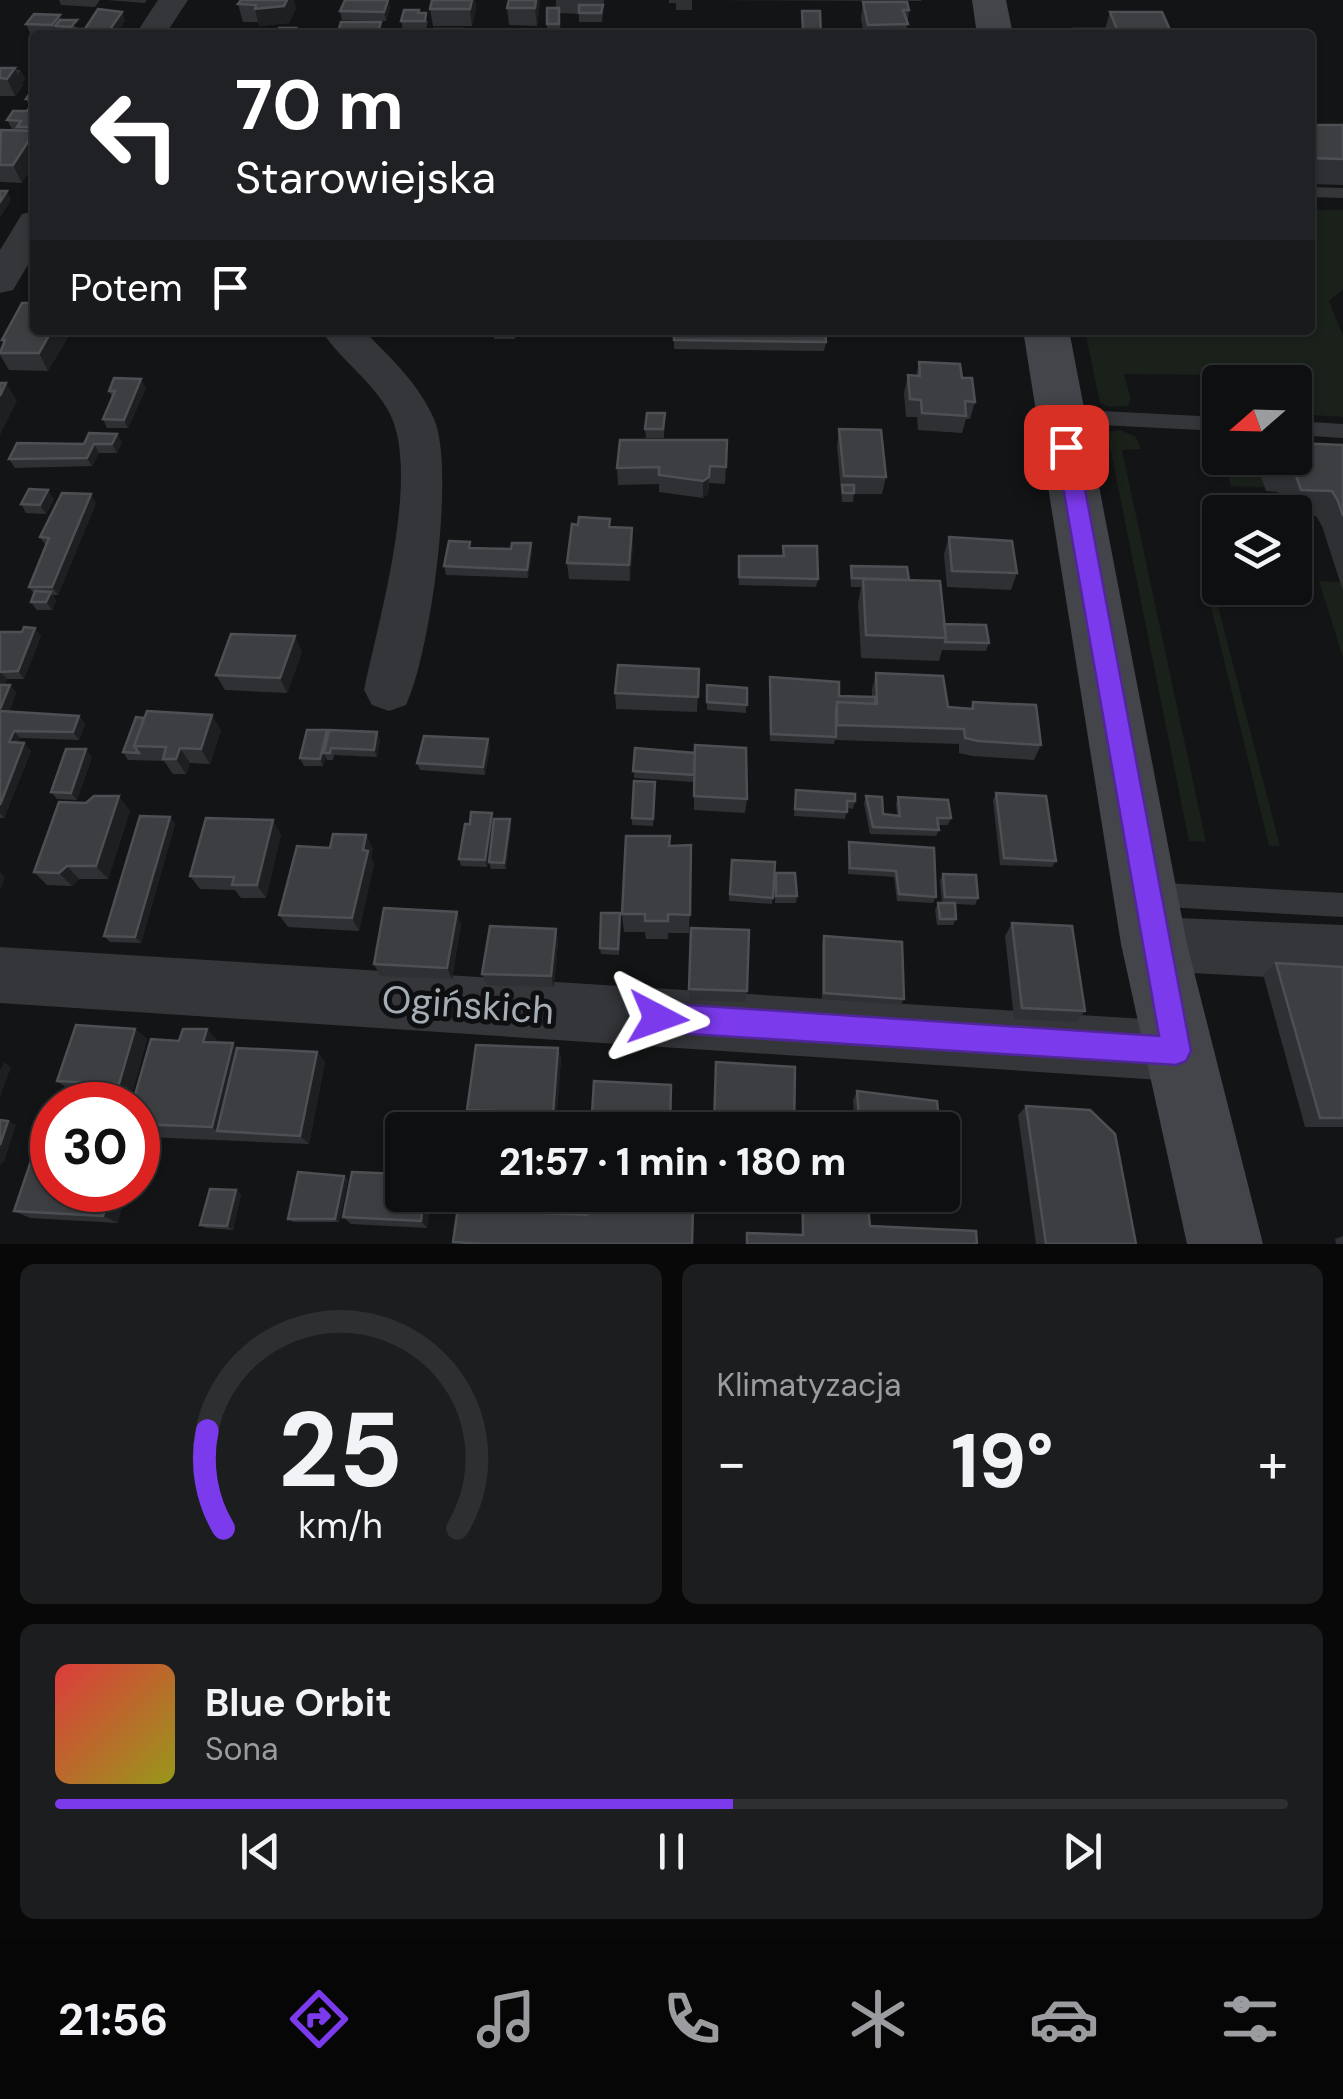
<!DOCTYPE html>
<html lang="pl">
<meta charset="utf-8">
<style>
body{margin:0;font-family:"DM Sans",sans-serif;background:#1c1d1e;color:#f1f3f6;height:100vh;display:flex;flex-direction:column;font-size:38px;white-space:nowrap}
*{box-sizing:border-box;margin:0}
p{font-size:32px;color:#9b9c9f}
.icon{flex:none;width:55px;height:55px;fill:none;stroke:currentColor;stroke-width:2;stroke-linecap:round;stroke-linejoin:round}
.map{position:relative;height:1244px;overflow:hidden}
.side{display:flex;flex-direction:column;gap:20px;padding:20px;background:#080809;flex:1}
.side>*{flex:none}
.guide{position:absolute;left:30px;top:30px;width:1285px;height:305px;border-radius:10px;box-shadow:0 2px 8px #0004,0 0 0 2px #2e2f30;background:#202124;color:#fff;overflow:hidden}
.needle{width:65px;rotate:250deg}
.buttons{position:absolute;left:1202px;top:365px;display:grid;gap:20px}
.buttons a{display:grid;place-items:center;width:110px;height:110px;border-radius:10px;background:#0e0f10;box-shadow:0 2px 8px #0004,0 0 0 2px #2e2f30;font-size:50px}
.speed{position:absolute;left:30px;top:1082px;display:flex;gap:20px;font-size:50px;font-weight:700;text-align:center}
.speed>*{display:grid;place-content:center;width:130px;height:130px;border-radius:50%;background:#0e0f10;box-shadow:0 2px 8px #0004,0 0 0 2px #2e2f30;line-height:1}
.speed .limit{border:15px solid #d22;background:#fff;color:#111}
.pin{position:absolute;display:grid;place-items:center;width:85px;height:85px;color:#fff;margin:-42px;border-radius:20px;box-shadow:0 5px 15px #0006}
.me{position:absolute;width:110px;margin:-55px;rotate:94deg;stroke-linejoin:round;filter:drop-shadow(0 0 8px #0008)}
.turn{display:flex;align-items:center;gap:35px;height:210px;padding:0 40px;font-size:45px}
.turn .icon{width:130px;height:130px;stroke-width:2.5}
.turn b{display:block;font-size:70px;line-height:85px}
.then{display:flex;align-items:center;height:95px;padding:0 40px;background:#0003;gap:20px;font-size:38px}
.big{font-size:75px;font-weight:800;line-height:1.1}
.side .card{flex:1;display:flex;flex-direction:column;justify-content:center;gap:15px;min-width:0;padding:0 35px;border-radius:15px;background:#1c1d1e}
.side .dial{align-items:center;gap:0}
.dial svg{height:260px;overflow:visible;fill:none;stroke:#2e2f30;stroke-width:7;stroke-linecap:round;text-anchor:middle}
.dial text{fill:#f1f3f6;stroke:none}
.song{display:flex;align-items:center;gap:30px}
.cover{width:120px;height:120px;border-radius:15px;background:linear-gradient(135deg,hsl(0 70% 55%),hsl(60 70% 35%))}
.played{height:10px;border-radius:5px;background:linear-gradient(90deg,#7c3aed 55%,#2e2f30 55%)}
.keys{display:flex;justify-content:space-around;direction:ltr}
.heat{display:flex;justify-content:space-between;align-items:center;font-size:55px;direction:ltr}
.side .tiles{flex:1;display:grid;gap:20px;grid-template-columns:1fr 1fr}
.card:last-child{grid-column:span 2}
.trip{position:absolute;left:385px;top:1112px;width:575px;height:100px;border-radius:10px;background:#0e0f10;box-shadow:0 2px 8px #0004,0 0 0 2px #2e2f30;font-weight:800;line-height:100px;text-align:center}
.dock{display:flex;height:160px;justify-content:space-around;align-items:center;background:#060606;color:#9b9c9f}
.dock .icon{width:70px;height:70px}
.dock .selected{color:#7c3aed}
.dock b{font-size:45px;color:#f1f3f6}
.map>svg:first-child{display:block}
.green{fill:#1a201a}
.lines{fill:none;stroke-linecap:round;stroke-linejoin:round}
.lane{fill:#35363a;fill-rule:evenodd}
.street{fill:#35363a;fill-rule:evenodd}
.secondary{fill:#43454a;fill-rule:evenodd}
.wall{fill:#2f3033}
.shaded-wall{fill:#1e1f21}
.building{fill:#3c3e41;stroke:#4c4f53;stroke-width:2.5}
.route{fill:#7c3aed;stroke:#51269a;stroke-width:2.5}
.labels{text-anchor:middle;dominant-baseline:central;stroke-width:10;stroke-linejoin:round;paint-order:stroke}
.near-street-label{font-size:38px;fill:#a5adb5;stroke:#0e0f10}
</style>
<div class="map">
<svg width="1343" height="1244" viewBox="0 0 1343 1244">
<rect width="100%" height="100%" fill="#131415"/>
<path class="green" d="M1310,210H1343V289L1329,301L1343,336V417L1295,414V382H1220V400L1207,375L1124,374L1131,399L1128,406L1109,407L1100,403L1085,331L1241,333V330H1310Z
M1120,430L1136,437L1141,449L1122,450L1206,842L1189,841L1107,432Z
M1343,448L1259,467L1265,487L1231,486L1224,458H1295Z
M1213,575L1220,576V588H1242L1246,591H1214L1280,846H1269L1206,586Z
M1319,581L1340,582L1343,591V658Z"/>
<g class="lines">
<path class="lane" d="M1310,187L1343,188V198L1310,197Z
M1061,409L1220,417V431L1061,423L1051,416Z
M1295,421L1343,424V438L1295,435Z
M1147,882L1343,893V917L1147,906L1138,903L1134,894L1138,885Z"/>
<path class="street" d="M158,0H188L165,35H135Z
M35,211V253L13,290L0,293V250L22,214Z
M321,330H363C390,357 419,384 434,419C456,469 430,656 406,705L389,711L372,705L364,690C378,622 421,477 390,414C374,382 341,361 321,330Z
M1154,917L1343,925V981L1154,971L1134,963L1126,944L1134,925Z
M0,947L1176,1021L1197,1030L1206,1051L1197,1072L1176,1081L0,1003Z"/>
<path class="secondary" d="M972,0H1006L1013,35H977Z
M1023,330H1069L1187,944L1263,1244H1187L1121,944Z"/>
</g>
<path class="wall" d="M59,0H100L95,7L61,5Z
M107,0H147L145,3Z
M432,0H475L476,9L472,26H433L430,9Z
M509,0H540L537,26L509,25L507,8Z
M556,0H604L602,22H579V14L560,13V32H547V24L556,8Z
M669,0H692V10H676V3H669Z
M702,0H921V1Z
M863,2L909,10L906,35H864L861,19Z
M238,4L296,8L289,23L259,26L258,22H243Z
M390,7L386,21L342,20L340,11Z
M419,10L420,13L428,22L426,29H403L401,21Z
M122,12L125,21L115,35H59L57,32L56,34L30,33L26,24L62,20L80,29H85Z
M1110,12L1171,32L1170,35H1072L1074,29H1105Z
M0,68L20,70L25,79L22,83L23,86L15,96H0Z
M35,90V162L22,183L0,182V131H19L12,129L7,120L27,111L30,107L26,99Z
M1310,125H1343V185L1310,184Z
M35,330H72L48,371L9,370L0,355V350L4,344L2,340Z
M493,330H516L515,339H494Z
M674,330L826,342L824,351L674,349Z
M919,362L962,378L975,402L970,419H966L962,433L918,430L917,417H906L904,393L908,375L916,376Z
M146,388L128,428H107L103,419L112,397L109,391Z
M665,413L664,438H646L645,429Z
M839,429L886,477L882,494H854L853,502H842L837,446Z
M117,434L122,442L117,453H99L92,466L15,468L9,459L84,444Z
M727,440L725,484L709,483L708,494L703,498L659,492V484L618,485L617,468Z
M1343,445V591L1322,526L1316,516L1285,512L1278,492L1266,491L1258,467L1263,458H1295Z
M54,499L46,514L26,513L21,504Z
M96,503L58,595H53L56,601L52,610H37L31,602L34,594L29,587L46,546L40,537Z
M610,527L633,544L630,581L569,579L567,563Z
M949,537L1017,573L1011,590L947,587L944,554Z
M531,543L532,552L528,578L446,575L444,566L472,548L511,549Z
M783,546L818,579L816,587L739,585L738,564L782,556Z
M851,566L909,580L944,624L989,643L986,651L942,650L939,661L861,658L858,603L861,587H851L850,574Z
M0,632L41,636L24,679H7L4,685H10L16,693L9,712L79,716L85,724L79,740L20,738L18,743H24L31,751L4,818H0Z
M302,652L287,693L225,690L216,675Z
M699,669L697,712L616,709L615,693Z
M876,673L948,707L970,709L973,702L1041,745L1034,760L972,756L959,753V744L835,740L834,744L770,741V677L839,696L872,697V689Z
M707,685L747,688L746,713L707,710Z
M136,717L221,730L210,764L190,763L186,774H173L164,761L128,760L123,752Z
M327,730L328,733L380,739L377,757L334,755L333,760H327L326,757L323,766H304L300,758Z
M490,747L485,775L420,770L417,763Z
M635,748L747,799L745,813L694,810V782L634,778Z
M92,757L77,800L57,799L51,792Z
M655,782L653,826L632,825V818Z
M796,790L855,801L853,809L847,808L845,819L794,816Z
M996,793L1056,861L1052,867L1000,865L993,800Z
M866,796L883,814L897,815L896,804L898,797L951,818L948,825H938L939,830L936,836L870,834L864,803Z
M130,811L108,879H79L72,886L47,885L34,872Z
M492,813L487,867L461,866L459,859Z
M170,817L175,824L141,943L110,942L104,936Z
M511,826L506,869H491L489,862Z
M281,834L266,898H241L235,890L200,889L190,876Z
M366,835L373,849L371,857L374,864L359,931L288,927L279,915L330,848Z
M849,842L934,848L936,897L933,903L897,901L894,877L848,874V849Z
M691,845L689,933H668V939H646L645,932H624L622,914L670,846Z
M732,860L773,898L772,904L729,901Z
M776,873L797,896L796,903H775Z
M943,874L978,898L975,905L955,904L956,919L953,925H937L935,910L938,903H942L940,880Z
M621,919L619,955L601,954L600,948Z
M1012,923L1085,1011L1076,1022L1014,1019L1005,936Z
M461,924L452,979L380,976L374,964Z
M691,928L747,991L745,1002L689,1000Z
M556,929L558,941L554,987L487,985L482,974Z
M824,936L904,999L901,1005L822,999V942Z
M1276,963L1343,967V1127H1305L1263,974Z
M135,1029L147,1039L129,1105L94,1092L72,1091L57,1081Z
M220,1042L237,1048L317,1052L325,1062L309,1144L146,1137L138,1131V1105Z
M558,1048L561,1059L556,1123L472,1119L467,1110Z
M715,1072L794,1130H713Z
M857,1091L940,1130H855L853,1100Z
M1026,1106L1136,1244H1036L1018,1115Z
M33,1155L118,1223L30,1218L14,1211Z
M344,1176L348,1180L339,1222H293L288,1219Z
M236,1190L241,1194L233,1230L206,1228L200,1225Z
M402,1195H431L427,1228L351,1224L343,1217Z
M827,1195L870,1226L977,1244H746L747,1233L802,1235L801,1212L803,1209L826,1210V1198Z
M1343,1236V1244H1336L1335,1239Z"/>
<path class="shaded-wall" d="M287,0H294L296,8L289,23L259,26L255,9Z
M389,0L390,7L386,21L384,12Z
M472,0H475L476,9L472,26L470,9Z
M536,0H540L537,26L535,8Z
M122,12L125,21L115,35H106Z
M60,15L64,24L55,26L57,32L56,34L52,25Z
M381,22L384,35H377Z
M15,68L18,75L20,70L25,79L22,83L23,86L15,96L7,79Z
M35,131V162L22,183L13,165Z
M7,191L11,200L0,218V202Z
M52,330H72L48,371L39,353Z
M141,379L146,388L128,428L124,420Z
M6,383L17,401L0,435V396Z
M117,434L122,442L117,453L112,444Z
M94,444L99,453L92,466L87,458Z
M709,477L708,494L703,498V481Z
M48,490L54,499L46,514L40,505Z
M91,494L96,503L58,595L52,587Z
M632,528L633,544L630,581L629,565Z
M531,543L532,552L528,578L527,570Z
M51,592L56,601L52,610L46,602Z
M35,628L41,636L24,679L18,671Z
M295,636L302,652L287,693L280,678Z
M0,671L7,679L2,688L0,685Z
M10,685L16,693L6,719L0,712V709Z
M212,715L221,730L210,764L201,749Z
M79,716L85,724L79,740L73,732Z
M327,730L331,738L324,753L326,757L323,766L320,759Z
M14,731L20,738L16,749L9,742Z
M377,732L380,739L377,757L374,750Z
M488,739L490,747L485,775L483,767Z
M24,743L31,751L4,818L0,813V805Z
M180,748L190,763L186,774L176,759Z
M86,749L92,757L77,800L71,793Z
M119,796L130,811L108,879L96,866Z
M492,813L493,820L487,867L485,860Z
M170,817L175,824L141,943L135,937Z
M510,819L511,826L506,869L504,863Z
M273,820L281,834L266,898L257,885Z
M366,835L373,849L371,857L374,864L359,931L352,918Z
M67,866L79,879L72,886L59,873Z
M0,872L5,877L0,891Z
M457,912L461,924L452,979L447,968Z
M556,929L558,941L554,987L551,976Z
M135,1029L147,1039L129,1105H121L126,1089L119,1084Z
M207,1029L222,1045L203,1042Z
M233,1043L247,1058L217,1131L212,1127Z
M558,1048L561,1059L556,1123L553,1114Z
M317,1052L325,1062L309,1144L300,1136Z
M4,1062L11,1067L0,1097V1071Z
M525,1113L528,1122L526,1130H521Z
M8,1121L16,1125L4,1162L0,1165V1145Z
M344,1176L348,1180L339,1222L335,1219Z
M111,1190H127L118,1223L103,1216Z
M236,1190L241,1194L233,1230L227,1226Z
M424,1195H431L427,1228L421,1221Z"/>
<path class="building" d="M241,0H287L284,6L255,9L256,5L238,4Z
M345,0H388L384,12L340,11Z
M432,0H472L470,9H430Z
M509,0H536L535,8H507Z
M863,2H907L909,10H903L908,24L868,25Z
M579,5H603L601,13H579Z
M547,8H559V24H547Z
M98,9L122,12L106,35H64L68,29H85Z
M404,10H419L418,13H426L425,21H401Z
M802,11H820L821,35H759L758,30H803Z
M1110,12H1162L1171,32H1118Z
M34,14L60,15L52,25L26,24Z
M60,20H77L71,27L55,26Z
M341,22H381L377,35H337Z
M279,28H296L293,35H228L229,33L276,34Z
M434,29H463L461,35H432Z
M1074,29H1111L1113,35H1076Z
M0,68H15L7,79L0,78Z
M32,90H35V99H26Z
M35,100V127H17L21,121L7,120L13,111H27Z
M1310,125H1343V159L1310,158Z
M1,130L35,131L13,165H0Z
M0,191H7L0,202Z
M22,303H35V330H52L39,353H0L5,340H2Z
M674,330H825L826,342L674,340Z
M919,362L960,364L962,378H972L975,402L965,401L966,416L922,413L921,400L910,399L908,375L920,376Z
M114,378L141,379L124,420L103,419L115,391H109Z
M0,383H6L0,396Z
M647,413H665L663,429H645Z
M839,429L881,430L886,477L844,476Z
M89,433L117,434L112,444H94L87,458L9,459L17,443L84,444Z
M620,440H727L726,467L710,466L709,477L703,481L659,475V467L617,468Z
M1295,443L1343,445V516L1338,501L1332,491L1301,490L1293,467H1281L1278,458H1295Z
M842,485H854V493H843Z
M29,489L48,490L40,505L21,504Z
M62,493L91,494L52,587H29L49,538L40,537Z
M579,517L610,519L609,527L632,528L629,565L567,563L572,524L578,525Z
M949,537L1012,541L1017,573L952,571Z
M449,541L470,542L469,548L511,549L512,543H531L527,570L444,566Z
M783,546H817L818,579L739,577V556H784Z
M851,566L907,567L909,580L852,578Z
M863,579L940,581L946,638L866,635Z
M35,591L51,592L46,602H31Z
M944,624L986,625L989,643L945,642L946,638Z
M24,627L35,628L18,671L0,672V632H22Z
M231,634L295,636L280,678L216,675Z
M618,665L699,669L698,697L615,693Z
M876,673L943,676L948,707L973,709V702L1036,705L1041,745L978,741L965,738L964,729L837,725V702L877,704Z
M770,677L839,682V696L875,697V704L837,702L836,710V737L771,734Z
M0,685H10L0,709Z
M707,685L747,688V705L707,702Z
M0,711L79,716L73,732L14,731L9,742L24,743L0,805Z
M147,711L212,715L201,749L180,748L176,759H163L166,747L134,746Z
M136,717L144,718L134,746L139,753L123,752Z
M307,730H327L320,759L300,758Z
M329,730L377,732L374,750L331,748L330,753H324Z
M424,736L488,739L483,767L417,763Z
M695,745L746,748L747,799L694,796Z
M635,748L695,753L694,775L633,771Z
M66,749H86L71,793L51,792Z
M634,781L655,782L653,819L632,818Z
M796,790L855,794V801H847V812L795,809Z
M996,793L1046,796L1056,861L1004,858Z
M94,796H119L96,866H67L59,873L34,872L59,802L86,803Z
M866,796L882,797L883,814L900,816L898,797L948,800L951,818H937L939,830L873,827Z
M471,812L492,813L485,860L459,859L465,824H470Z
M140,816L170,817L135,937L104,936Z
M206,818L273,820L257,885H232L234,877L190,876Z
M494,819H510L504,863L489,862Z
M333,834L366,835L363,850L368,851L352,918L279,915L297,846L330,848Z
M626,836H670L669,846L691,845L690,915L668,914V921H645V914H622Z
M849,842L934,848L936,897L899,894L896,871L850,868Z
M732,860L775,862L773,898L730,894Z
M776,873H795L797,896H776Z
M943,874L976,875L978,898L945,897Z
M938,903H955L956,919H940Z
M384,908L457,912L447,968L374,964Z
M601,913H620L618,949L600,948Z
M1012,923L1072,926L1085,1011L1022,1008Z
M490,926L556,929L551,976L482,974Z
M691,928L749,930L747,991L689,989Z
M824,936L902,942L904,999L824,993Z
M1276,963L1343,967V1118H1320Z
M76,1025L135,1029L119,1084L57,1081Z
M183,1029H207L203,1042L233,1043L212,1127L138,1124V1105H132L151,1039L179,1041Z
M476,1045L558,1048L553,1114L525,1113L521,1130H494L495,1111L467,1110Z
M237,1048L317,1052L300,1136L217,1131Z
M716,1062L795,1067L794,1130L714,1126Z
M594,1081L671,1085L670,1130H591Z
M96,1087L126,1089L121,1105H90Z
M857,1091L937,1101L940,1130H860Z
M1026,1106L1090,1110L1115,1134L1136,1244H1046Z
M0,1120L8,1121L0,1145Z
M33,1155L52,1156V1190H111L103,1216L14,1211Z
M942,1160L945,1188H942Z
M298,1172L344,1176L335,1219H288Z
M352,1172L402,1174V1195H424L421,1221L343,1217Z
M210,1189L236,1190L227,1226L200,1225Z
M588,1195H631L630,1204L693,1206L692,1244H484L453,1242L458,1207H494L496,1196L546,1199L545,1213L587,1215Z
M828,1195L867,1197L870,1226L976,1231L977,1244H747V1233L803,1235V1209L828,1210Z"/>
<path class="route" d="M1066,440L1077,447L1191,1051L1186,1061L1176,1065L658,1032L648,1027L644,1018L648,1008L658,1003L1159,1036L1056,447Z"/>
<g class="labels">
<g class="near-street-label">
<text transform="translate(468 1005) rotate(4)">Ogińskich</text>
</g>
</g>
</svg>
<div class="buttons">
<a><svg class="needle" viewBox="-14 -14 28 28"><path d="M0-13l5 13h-10z" fill="#e53935"/><path d="M0 13l5-13h-10z" fill="#9b9c9f"/></svg></a>
<a><svg class="icon" aria-label="layers" viewBox="0 0 24 24"><path d="M12 4l9 5-9 5-9-5zM3 14l9 5 9-5"/></svg></a>
</div>
<div class="speed"><div class="limit">30</div></div>
<div class="pin" style="left:1066px;top:447px;background:#d93025"><svg class="icon" aria-label="arrive" viewBox="0 0 24 24"><path d="M6 21V4h12l-3 4 3 4H6"/></svg></div>
<svg class="me" style="left:658px;top:1018px" viewBox="-20 -20 40 40"><path d="M0-17L14 15 0 8-14 15z" fill="#7c3aed" stroke="#fff" stroke-width="4"/></svg>
<div class="trip">21:57 · 1 min · 180 m</div>
<div class="guide">
<div class="turn"><svg class="icon" aria-label="left" viewBox="0 0 24 24"><path d="M17 20v-9H6M10 6l-5 5 5 5"/></svg><div><b>70 m</b>Starowiejska</div></div>
<div class="then">Potem<svg class="icon" aria-label="arrive" viewBox="0 0 24 24"><path d="M6 21V4h12l-3 4 3 4H6"/></svg></div>
</div>
</div>
<section class="side">
<div class="tiles">
<div class="card dial"><svg viewBox="0 0 100 80">
<path d="M14 69A42 42 0 1 1 86 69"/>
<path d="M14 69A42 42 0 0 1 9 39" stroke="#7c3aed"/>
<text x="50" y="56" font-size="32" font-weight="700">25</text>
<text x="50" y="72" font-size="11">km/h</text>
</svg></div>
<div class="card"><p>Klimatyzacja</p>
<div class="heat"><a>−</a><b class="big">19°</b><a>+</a></div>
</div>
<div class="card">
<div class="song"><i class="cover"></i><div><b>Blue Orbit</b><p>Sona</p></div></div>
<div class="played"></div>
<div class="keys"><svg class="icon" aria-label="previous" viewBox="0 0 24 24"><path d="M18 5L8 12l10 7zM5 5v14"/></svg><svg class="icon" aria-label="pause" viewBox="0 0 24 24"><path d="M8 5v14M16 5v14"/></svg><svg class="icon" aria-label="next" viewBox="0 0 24 24"><path d="M6 5l10 7-10 7zM19 5v14"/></svg></div>
</div>
</div>
</section>
<nav class="dock">
<b>21:56</b>
<svg class="icon selected" aria-label="directions" viewBox="0 0 24 24"><path d="M12 3l9 9-9 9-9-9zM9 14v-3h6M13 9l2 2-2 2"/></svg>
<svg class="icon" aria-label="music" viewBox="0 0 24 24"><path d="M9 18V5l10-2v13"/><circle cx="6" cy="18" r="3"/><circle cx="16" cy="16" r="3"/></svg>
<svg class="icon" aria-label="phone" viewBox="0 0 24 24"><path d="M5 4h4l2 5-3 2q2 4 5 5l2-3 5 2v4C11 20 4 13 5 4z"/></svg>
<svg class="icon" aria-label="climate" viewBox="0 0 24 24"><path d="M12 3v18M4 7l16 10M4 17L20 7"/></svg>
<svg class="icon" aria-label="car" viewBox="0 0 24 24"><path d="M5 17H2v-5l4-1 3-4h7l3 4 3 1v5h-3M9 17h6M6 11h13"/><circle cx="7" cy="17" r="2"/><circle cx="17" cy="17" r="2"/></svg>
<svg class="icon" aria-label="filters" viewBox="0 0 24 24"><path d="M4 7h16M4 17h16"/><circle cx="9" cy="7" r="2"/><circle cx="15" cy="17" r="2"/></svg>
</nav>
